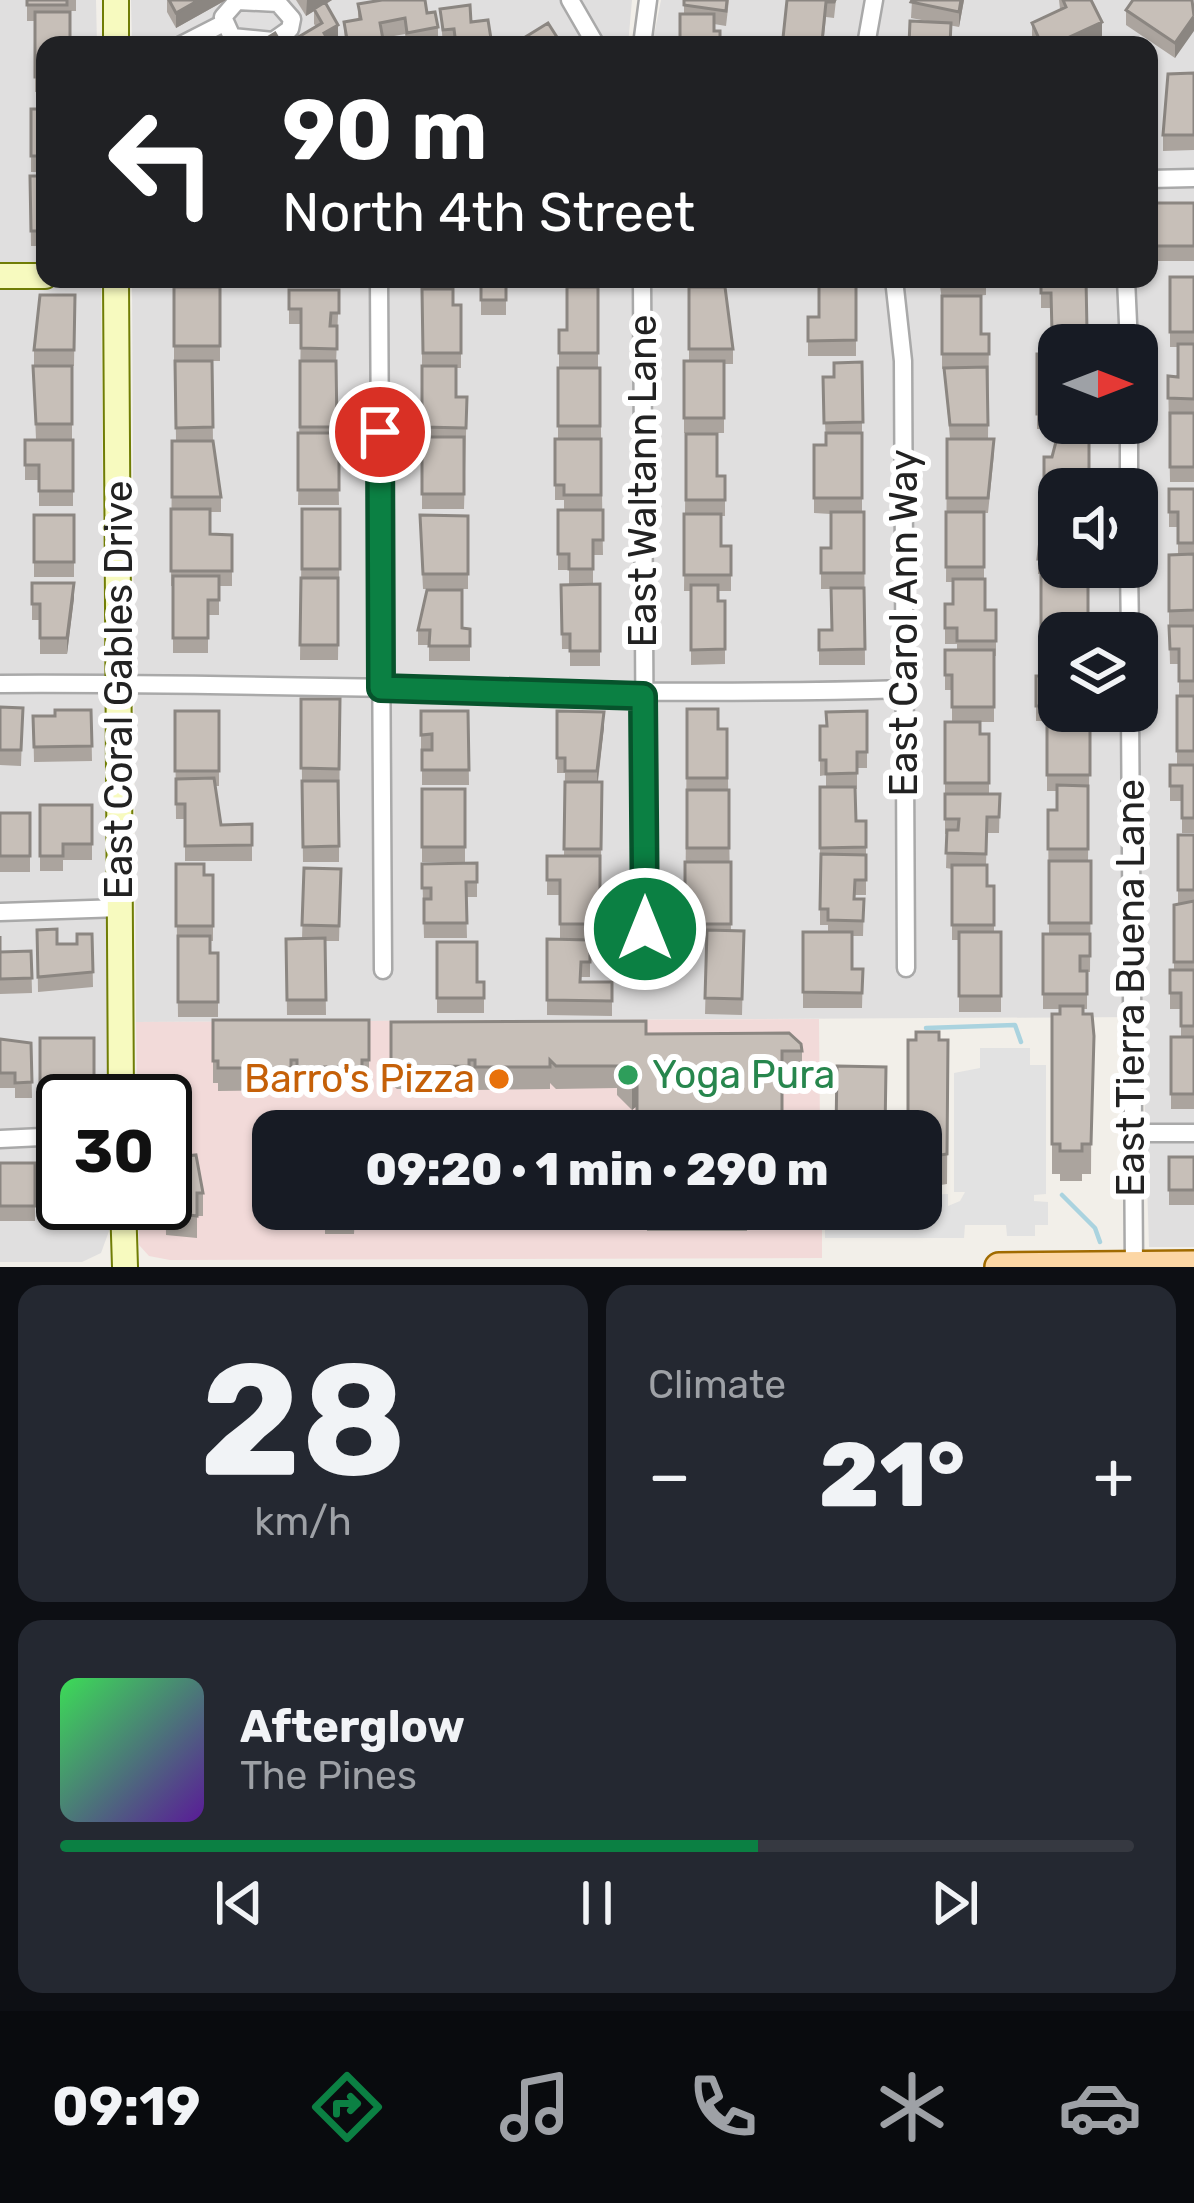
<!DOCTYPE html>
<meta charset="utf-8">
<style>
body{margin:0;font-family:Rubik,sans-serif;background:#242831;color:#f1f3f6;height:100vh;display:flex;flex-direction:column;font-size:45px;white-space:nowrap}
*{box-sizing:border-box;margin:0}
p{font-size:39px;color:#9ea1a6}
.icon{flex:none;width:66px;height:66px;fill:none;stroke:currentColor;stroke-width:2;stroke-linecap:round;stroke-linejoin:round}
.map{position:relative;height:1267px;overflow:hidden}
.sheet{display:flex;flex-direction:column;gap:18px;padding:18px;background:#0d0f14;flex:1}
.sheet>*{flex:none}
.hud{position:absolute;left:36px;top:36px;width:1122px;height:252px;border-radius:24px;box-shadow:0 3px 9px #0004;background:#202124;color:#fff;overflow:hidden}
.needle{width:78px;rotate:90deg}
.buttons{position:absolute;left:1038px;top:324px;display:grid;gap:24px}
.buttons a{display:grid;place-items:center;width:120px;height:120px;border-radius:24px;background:#171b24;box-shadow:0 3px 9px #0004;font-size:60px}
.speed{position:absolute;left:36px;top:1074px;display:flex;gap:24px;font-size:60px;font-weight:700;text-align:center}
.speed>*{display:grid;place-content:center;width:156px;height:156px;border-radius:50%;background:#171b24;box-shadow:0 3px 9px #0004;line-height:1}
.speed .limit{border:6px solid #111;border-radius:18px;background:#fff;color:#111}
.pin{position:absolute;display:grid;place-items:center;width:102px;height:102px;color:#fff;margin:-51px;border:6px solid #fff;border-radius:50%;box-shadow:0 3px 12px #0007}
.me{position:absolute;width:132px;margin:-66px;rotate:0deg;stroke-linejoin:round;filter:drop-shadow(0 0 9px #0008)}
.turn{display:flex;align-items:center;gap:42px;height:252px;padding:0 48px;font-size:54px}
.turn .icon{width:156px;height:156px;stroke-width:2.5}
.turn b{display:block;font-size:84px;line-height:102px}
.big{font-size:90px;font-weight:800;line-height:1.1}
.sheet .widget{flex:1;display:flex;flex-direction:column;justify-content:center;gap:18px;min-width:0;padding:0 42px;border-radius:24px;background:#242831}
.sheet .dial{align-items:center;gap:0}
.dial b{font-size:156px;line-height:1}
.song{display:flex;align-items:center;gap:36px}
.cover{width:144px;height:144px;border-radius:18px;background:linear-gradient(135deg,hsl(130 70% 55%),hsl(270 70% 35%))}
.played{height:12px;border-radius:6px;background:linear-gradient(90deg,#0b8043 65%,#363941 65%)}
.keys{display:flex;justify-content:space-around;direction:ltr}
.heat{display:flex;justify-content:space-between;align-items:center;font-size:66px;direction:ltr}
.sheet .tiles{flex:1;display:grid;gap:18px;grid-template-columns:1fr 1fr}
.widget:last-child{grid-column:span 2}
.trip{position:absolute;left:252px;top:1110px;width:690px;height:120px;border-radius:24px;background:#171b24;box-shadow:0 3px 9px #0004;font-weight:800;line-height:120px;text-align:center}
.tab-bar{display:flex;height:192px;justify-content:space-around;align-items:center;background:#090b0e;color:#9ea1a6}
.tab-bar .icon{width:84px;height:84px}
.tab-bar .on{color:#0b8043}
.tab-bar b{font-size:54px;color:#f1f3f6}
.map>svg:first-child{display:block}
.residential{fill:#e0dfdf;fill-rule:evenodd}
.commercial{fill:#f2dad9}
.parking{fill:#e2e2e2}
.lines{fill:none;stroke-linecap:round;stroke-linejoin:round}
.stream{stroke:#aad3df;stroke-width:4.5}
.street-casing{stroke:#a9a9a9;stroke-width:21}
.secondary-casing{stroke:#707d05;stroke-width:28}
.primary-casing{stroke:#a06b00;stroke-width:32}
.street{stroke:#fff;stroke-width:16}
.secondary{stroke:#f7fabf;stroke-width:24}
.primary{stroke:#fcd6a4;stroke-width:27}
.wall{fill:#aba49e}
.shaded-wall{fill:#8b8681}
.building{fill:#c7bfb8;stroke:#8b8681;stroke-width:3}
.route-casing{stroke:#07532c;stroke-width:30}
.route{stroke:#0b8043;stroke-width:21}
.leisure-dot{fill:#2e9e5b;stroke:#fff;stroke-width:4.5}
.food-dot{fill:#e8710a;stroke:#fff;stroke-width:4.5}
.labels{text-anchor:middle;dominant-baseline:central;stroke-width:12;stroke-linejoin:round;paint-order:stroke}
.street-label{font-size:39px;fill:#222;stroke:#fff}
.leisure-label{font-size:39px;fill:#27864d;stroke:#fff;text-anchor:start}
.food-label{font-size:39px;fill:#c56008;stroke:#fff;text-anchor:end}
</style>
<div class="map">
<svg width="1194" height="1267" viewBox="0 0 1194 1267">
<rect width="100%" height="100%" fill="#f2efe9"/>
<path class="residential" d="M0,0H96L97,45H45V279H101L108,1101H63V1203H109V1231L101,1253L82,1262H0Z
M131,0H632L628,45H132Z
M661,0H1194V1247H1149L1142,1017L136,1022L132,287L1149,279V45H652ZM1059,345H1137V423H1059ZM1059,489H1137V567H1059ZM1059,633H1137V711H1059Z"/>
<path class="commercial" d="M819,1019L820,1131H273V1209H822V1258L170,1260L149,1256L139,1245L138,1203H165V1101H137L136,1022Z"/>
<path class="parking" d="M980,1048H1030V1065H1046V1194L1034,1195V1201L1048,1202V1225H1035V1236H1007L1006,1225H965L964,1238H825V1209H921V1195L948,1194V1206L960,1201L965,1192H954V1073L980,1068Z"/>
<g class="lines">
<path class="stream" d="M926,1028L1015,1025L1021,1042
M1062,1195L1095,1228L1100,1242"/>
<defs>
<path id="street" d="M570,0L596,45
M237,1L278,3L292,19L290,29L273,41L232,37L223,17Z
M181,45L224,23
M642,45L648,0
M866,45L874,0
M1149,179L1194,178
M379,279L383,970
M642,279L646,971
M894,279L903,361L906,968
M1126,279L1129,345
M1129,423V489
M1129,567L1130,633
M0,684C302,682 602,698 905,689
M1130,711L1134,1266
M0,912L121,908
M1132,1133H1194
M0,1139L63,1136"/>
<path id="secondary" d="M116,0V45
M0,276H45
M116,279L121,1101
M123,1203L125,1267"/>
<path id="primary" d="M999,1267L1194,1265"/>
</defs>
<use href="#street" class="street-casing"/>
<use href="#secondary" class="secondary-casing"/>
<use href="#primary" class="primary-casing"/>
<use href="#street" class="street"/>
<use href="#secondary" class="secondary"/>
<use href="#primary" class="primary"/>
</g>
<path class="wall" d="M27,0H76V11H67L45,45V92H35V21H27Z
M167,0H226L176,28L167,12Z
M296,0H332L326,4L338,40L331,45L314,24V11L306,16Z
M684,0H729L726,26L714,24V31L720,45L684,14Z
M787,0H836L834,18L826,17L823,45H783Z
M912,0H964L959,27L911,18Z
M1059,0H1091L1102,37L1084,45H1035L1032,38V23L1060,9Z
M1192,0L1175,58L1126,25V10Z
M358,4L427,13L438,27V42L422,45H407L405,34L383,38L384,45H345L344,22L358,20Z
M440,9L471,22L492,45H443Z
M1194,73V150L1163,151V135Z
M45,96V246H31L30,176H39V172H31V109H41Z
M1154,203H1194V261H1154Z
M1170,277H1194V482H1170L1168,376L1178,377V347H1170Z
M939,279H986V295L972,296L981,334H989L988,439L994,454L988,513H984V579L985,610H996V656H994V722H980V734H989V794H1000L999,833H987L986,865L987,886H994V932H1001V1012H959V940H952V869L946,868L947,834H945V722H952V690H945V650H957V644H945V604H953V582H946L947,439H950L944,369H942V300Z
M1041,279H1086L1087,345L1052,347L1051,308H1041Z
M856,280V356H808V317H819Z
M481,284H506V315H481Z
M174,287H220V361H174Z
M598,287V368H559V330H567Z
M689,287L733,349V364H724V433H684V361H689Z
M422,289L453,305H461V368H456V397H467L464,509H422Z
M289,290H339L336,364L339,505H298L301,324H289Z
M75,295L74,366L34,365V350Z
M1037,354H1059V423H1087V429H1037Z
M175,361H212L213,443L221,497V512H210V534L232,535V586H219V615H208V653H173V586H171L172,441H176Z
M862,362V512H864L865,665H819V630H831V589H821V548H831V514L814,513V445H826L823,377H834Z
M33,366H72V439H36Z
M558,368H600L603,555H593V584H569V570H558V510H564V500H555V439H558Z
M686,434L717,476H725V516H721V546H731V591H718V601H725V664L691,665V591H684Z
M25,440H73V506H39V480H25Z
M1044,457L1059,489V567H1089L1088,633H1059V646H1041V574H1038V559L1044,501Z
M1169,489H1194V626H1169V555H1178V527H1169Z
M302,509H340L338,660H300Z
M34,515H74V577H34Z
M468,516V589H423L420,530Z
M32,583L74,598L67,654H40V620H32Z
M600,584V666H570V649H562L561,585Z
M1169,626H1194V833H1182V801H1170V765H1177V696H1179V664H1170Z
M470,629V661H429V645H418V630Z
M1059,659V711H1088V714H1090L1088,861H1091L1090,972H1087V1009H1083V1014H1092L1091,1174H1082V1181H1060V1174H1052V1014H1060V1009H1043V934H1049L1048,810H1057V791H1047V721H1036V676H1053Z
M301,699H340L339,862H303Z
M0,707L23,708L21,766L0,765Z
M687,709L718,729H727L731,931H744L742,1015L705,1014L707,939H685Z
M91,710L92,761L34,762L33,716H55Z
M175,711H219V786H215L221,825L252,824V861H185V819H176Z
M421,711H468L469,785H422V750H432H421Z
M557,711L604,727L598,782H602L600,940H585H590V977H581V982H612V1016L547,1015V939H560V895H547V856H564L565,773H557Z
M867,711V768H857V789H855L856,821H866V895H855V899H864L863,936H852V969H863L862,1008H803V932H828V925H820V787H826V775L820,776V726H827Z
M422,789H465V862H422Z
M40,805H92V860H63V871H40Z
M0,813H30V872H0Z
M1178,835H1194V1109H1171V1037H1181V1009H1170V970H1174V905L1178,904Z
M477,863V897H466L467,938H424L422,864Z
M176,864L204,875H213V941H210V953H218V1017H178Z
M304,868L341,869L339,941H325L326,1015H287L286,939H302Z
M37,930L57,944H77L92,934L93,987L38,992Z
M0,936V952L31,951L32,993L0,994Z
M437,942L477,982H484V1013H437Z
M213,1020H369V1083H362V1089L297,1090V1083H291V1090L218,1091V1083H213Z
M391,1022L646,1034L802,1051V1073H782V1131H637V1106L632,1110L617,1095V1088L556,1089L550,1083V1089L475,1090V1083H469V1089H397L391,1084Z
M40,1038H94V1097H40Z
M0,1039L31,1043L32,1098H15V1088H0Z
M939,1040H948L947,1184L921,1188V1131Z
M1169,1157H1194V1205H1169Z
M40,1158L63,1203H95V1215L40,1220Z
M165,1158L203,1193V1216H197V1238L166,1235Z
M0,1163H35V1221H0Z
M289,1209H362V1213H355L354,1234H325V1218L289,1217Z
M639,1209H747V1231H647V1218H639Z"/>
<path class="shaded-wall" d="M199,0H226L176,28V13Z
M307,0H332L306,16Z
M961,0H964L959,27V12Z
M1194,16V31L1175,58V43Z
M1102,22V37L1084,45H1052Z
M338,25V40L330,45L324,33Z
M74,583V598L67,654V638Z
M604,712V727L597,786V771Z
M637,1083V1106L632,1110V1087Z"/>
<path class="building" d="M27,0H67V5H27Z
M169,0H199L176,13Z
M382,0H425L427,13L435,12L438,27L407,33L405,18L380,23L384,45H348L344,22L361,19L358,4Z
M684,0H727L726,11L684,5Z
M787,0H835L834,2H826L822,42L783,38Z
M912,0H961L959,12L911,2Z
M1063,0H1091L1102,22L1052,45H1042L1032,23L1066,7Z
M1133,0H1192L1194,16L1175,43L1126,10Z
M325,2L338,25L324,33L331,45H285L322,23L314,9Z
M470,5L471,22L488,20L492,45H456L454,29L443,30L440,9Z
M35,12H70V45H45V77H35Z
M680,14H714V31H720V45H680Z
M910,21L951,23L950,45H909Z
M548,23L562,45H515L514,44Z
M275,33L282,45H260L259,43Z
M1194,73V135H1163L1168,74Z
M41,96H45V156H31V109H41Z
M39,165H45V231H31L30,176H39Z
M1154,203H1194V246H1154Z
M1170,277H1194V332H1170Z
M941,279H986V280L942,284Z
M1041,279H1086L1087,331L1052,332L1051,293H1041Z
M819,280H856V340L808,341V317H819Z
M481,284H506V300H481Z
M174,287H220V346H174Z
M567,287H598V353H559V330H567Z
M689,287H725L733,349H689Z
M422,289H453V305H461V353H423Z
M289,290H339V313H331L330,326H337V349L301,348V309H289Z
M40,295H75L74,350H34Z
M942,296H981V334H989V354H942Z
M1178,344H1194V399L1168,398V376L1178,377Z
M1037,354H1059V414H1037Z
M175,361H212L213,427L176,428Z
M300,361H336L337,427H300Z
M684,361H724V418H684Z
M862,362L863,422L824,423L823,377H834V363Z
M33,366H72V424H36Z
M422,366H456V397H467L466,428L422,427Z
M987,367L988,425H950L944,368Z
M558,368H600V426H558Z
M1170,413H1194V467H1170Z
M1059,430H1089V489L1044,491V457H1052Z
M298,433H339V490H298Z
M826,433H862V498H814V445H826Z
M686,434H717V476H725V500H686Z
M422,437H464V494H422Z
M555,439H601V495H564V485H555Z
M947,439H994L988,498H947Z
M25,440H73V491H39V465H25Z
M172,441H213L221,497H172Z
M1169,489H1194V543H1178V512H1169Z
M1044,501H1059V559H1038Z
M171,509H210V534L232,535V571H171Z
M302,509H340V569H302Z
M558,510H603V540H593V569H569V554H558Z
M831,512H864V573H821V548H831Z
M946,512H984V567H946Z
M684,514H721V546H731V575H684Z
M34,515H74V562H34Z
M420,515L468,516V574H423Z
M1194,554V610L1169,611V555Z
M1041,570L1088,571V631L1041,630Z
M173,576H219V600H208V638H173Z
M301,578H338V645H300Z
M953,579H985V610H996V641H957V628H945V604H953Z
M32,583H74L67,638H40V604H32Z
M600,584V651H570V634H562L561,585Z
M691,585H718V601H725V649L691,650Z
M831,588H864L865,649L819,650V630H832Z
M427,590H462V628L470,629V646H429L430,630H418Z
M1169,626H1194V681H1179V649H1170Z
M945,650H994V707H952V675H945Z
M1053,659H1059V706H1036V676H1053Z
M1177,696H1194V751H1177Z
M301,699H340L339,769L301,768Z
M0,707L23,708L21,750H0Z
M687,709H718V729H727V778H687Z
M55,710H91L92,746L34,747L33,716H55Z
M175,711H219V771H175Z
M421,711H468L469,770H422V750H432V734L421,735Z
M557,711L604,712L597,771H565V758H557Z
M867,711V752H857V773L826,774V760H820V726H827L826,712Z
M1047,714H1090V775H1047Z
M945,722H980V734H989V783H945Z
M1170,765H1194V818H1182V786H1170Z
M214,778L221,825L252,824V845L185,846V804H176V779Z
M302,781H338L339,846L303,847Z
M565,782H602L601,849H564Z
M1057,785L1088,786V849H1048V810H1057Z
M820,787H855L856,821H866V847L820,848Z
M422,789H465V847H422Z
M687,790H729V848H687Z
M945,794H1000L999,817H987L986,854L946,853L947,830H958L959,819H945Z
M40,805H92V844H63V856H40Z
M0,813H30V856H0Z
M1178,835H1194V890H1178Z
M821,854L866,855V880H855L854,899H864L863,921L828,920V909H820Z
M547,856H600V924H560V880H547Z
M1049,861H1091V923H1049Z
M685,862H731V924H685Z
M477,863V882H466L467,923H424V899H431V888H422V864Z
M176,864H204V875H213V926H176Z
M952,865H987V886H994V925H952Z
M304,868L341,869L339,926L302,925Z
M1194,901V962H1174V905Z
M57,929V944H77V934H92L93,972L38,977L37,930Z
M707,930L744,931L742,999L705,998Z
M803,932H852V969H863L862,993L803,992Z
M959,932H1001V996H959Z
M1043,934H1090V956H1080V971H1087V994H1043Z
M0,936V952L31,951L32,978L0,979Z
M178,936H210V953H218V1002H178Z
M325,938L326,1000H287L286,939Z
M547,939L590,940V962H581L580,982H612V1001L547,1000Z
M437,942H477V982H484V998H437Z
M1170,970H1194V1026H1181V993H1170Z
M1060,1006H1083V1014H1092L1094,1036L1091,1144H1082V1151H1060V1144H1052V1014H1060Z
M213,1020H369V1060H362V1067H297V1060H291V1068H218V1061H213Z
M646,1021V1034L789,1033L801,1044L802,1051H782V1131H645V1126H637V1083L632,1087L617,1072L623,1066H556L550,1060V1067H475V1060H469V1066L397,1067L391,1061V1022Z
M916,1032H939V1040H948L947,1154L921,1158V1131H908V1040H916Z
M1171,1037H1194V1094H1171Z
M40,1038H94V1082H40Z
M0,1039L31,1043L32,1082L15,1083V1073H0Z
M837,1066L886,1067L885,1131H836Z
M300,1124H351L353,1131H298Z
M196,1155L203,1193H197V1216L166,1212L165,1158Z
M1169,1157H1194V1190H1169Z
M40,1158L61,1159L63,1203L40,1205Z
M0,1163H35V1206H0Z
M325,1211L354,1212V1227L325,1226Z"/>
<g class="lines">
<defs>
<path id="route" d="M380,432L381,688L643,696L645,929"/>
</defs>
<use href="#route" class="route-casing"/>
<use href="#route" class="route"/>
</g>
<circle class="leisure-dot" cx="628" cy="1075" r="12"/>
<circle class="food-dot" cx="499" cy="1079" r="12"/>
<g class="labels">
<g class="street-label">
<text transform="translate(643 481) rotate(-90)">East Waltann Lane</text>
<text transform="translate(904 623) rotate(-90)">East Carol Ann Way</text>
<text transform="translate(119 690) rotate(-90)">East Coral Gables Drive</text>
<text transform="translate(1131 988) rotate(-90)">East Tierra Buena Lane</text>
</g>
<g class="leisure-label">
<text x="652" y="1075">Yoga Pura</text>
</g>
<g class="food-label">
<text x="475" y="1079">Barro's Pizza</text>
</g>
</g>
</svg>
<div class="buttons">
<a><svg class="needle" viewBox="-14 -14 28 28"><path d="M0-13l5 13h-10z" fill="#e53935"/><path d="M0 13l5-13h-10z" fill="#9ea1a6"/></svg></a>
<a><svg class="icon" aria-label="sound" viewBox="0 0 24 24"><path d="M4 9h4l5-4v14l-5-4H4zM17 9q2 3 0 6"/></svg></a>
<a><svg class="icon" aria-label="layers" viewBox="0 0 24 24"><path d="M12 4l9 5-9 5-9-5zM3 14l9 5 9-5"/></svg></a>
</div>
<div class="speed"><div class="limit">30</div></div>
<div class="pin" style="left:380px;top:432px;background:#d93025"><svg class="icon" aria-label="arrive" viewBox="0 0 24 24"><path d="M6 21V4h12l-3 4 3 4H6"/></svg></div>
<svg class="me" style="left:645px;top:929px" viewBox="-20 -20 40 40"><circle r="17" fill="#0b8043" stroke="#fff" stroke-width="3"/><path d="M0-11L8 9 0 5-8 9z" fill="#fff"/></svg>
<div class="trip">09:20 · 1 min · 290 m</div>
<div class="hud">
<div class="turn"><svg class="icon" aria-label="left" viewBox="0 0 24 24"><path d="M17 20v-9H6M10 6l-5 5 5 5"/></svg><div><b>90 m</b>North 4th Street</div></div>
</div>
</div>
<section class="sheet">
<div class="tiles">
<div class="widget dial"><b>28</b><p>km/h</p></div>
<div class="widget"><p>Climate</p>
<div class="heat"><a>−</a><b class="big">21°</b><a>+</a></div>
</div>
<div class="widget">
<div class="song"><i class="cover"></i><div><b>Afterglow</b><p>The Pines</p></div></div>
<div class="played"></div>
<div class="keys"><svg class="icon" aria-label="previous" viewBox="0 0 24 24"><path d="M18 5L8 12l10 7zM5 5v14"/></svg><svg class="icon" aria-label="pause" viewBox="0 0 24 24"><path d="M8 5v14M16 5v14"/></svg><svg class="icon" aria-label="next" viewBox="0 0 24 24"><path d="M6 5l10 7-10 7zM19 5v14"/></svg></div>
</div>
</div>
</section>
<nav class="tab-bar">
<b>09:19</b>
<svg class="icon on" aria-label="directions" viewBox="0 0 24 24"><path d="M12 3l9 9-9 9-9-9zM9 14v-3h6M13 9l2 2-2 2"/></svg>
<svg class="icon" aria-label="music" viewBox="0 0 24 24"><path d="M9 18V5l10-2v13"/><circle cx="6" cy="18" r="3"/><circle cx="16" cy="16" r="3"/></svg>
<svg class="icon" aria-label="phone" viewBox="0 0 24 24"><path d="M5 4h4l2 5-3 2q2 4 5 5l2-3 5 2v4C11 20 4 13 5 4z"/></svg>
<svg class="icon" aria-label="climate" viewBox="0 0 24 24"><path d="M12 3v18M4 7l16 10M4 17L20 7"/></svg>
<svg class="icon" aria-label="car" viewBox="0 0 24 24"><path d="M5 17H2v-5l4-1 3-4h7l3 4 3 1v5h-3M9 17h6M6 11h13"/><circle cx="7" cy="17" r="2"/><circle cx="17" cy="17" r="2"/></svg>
</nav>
